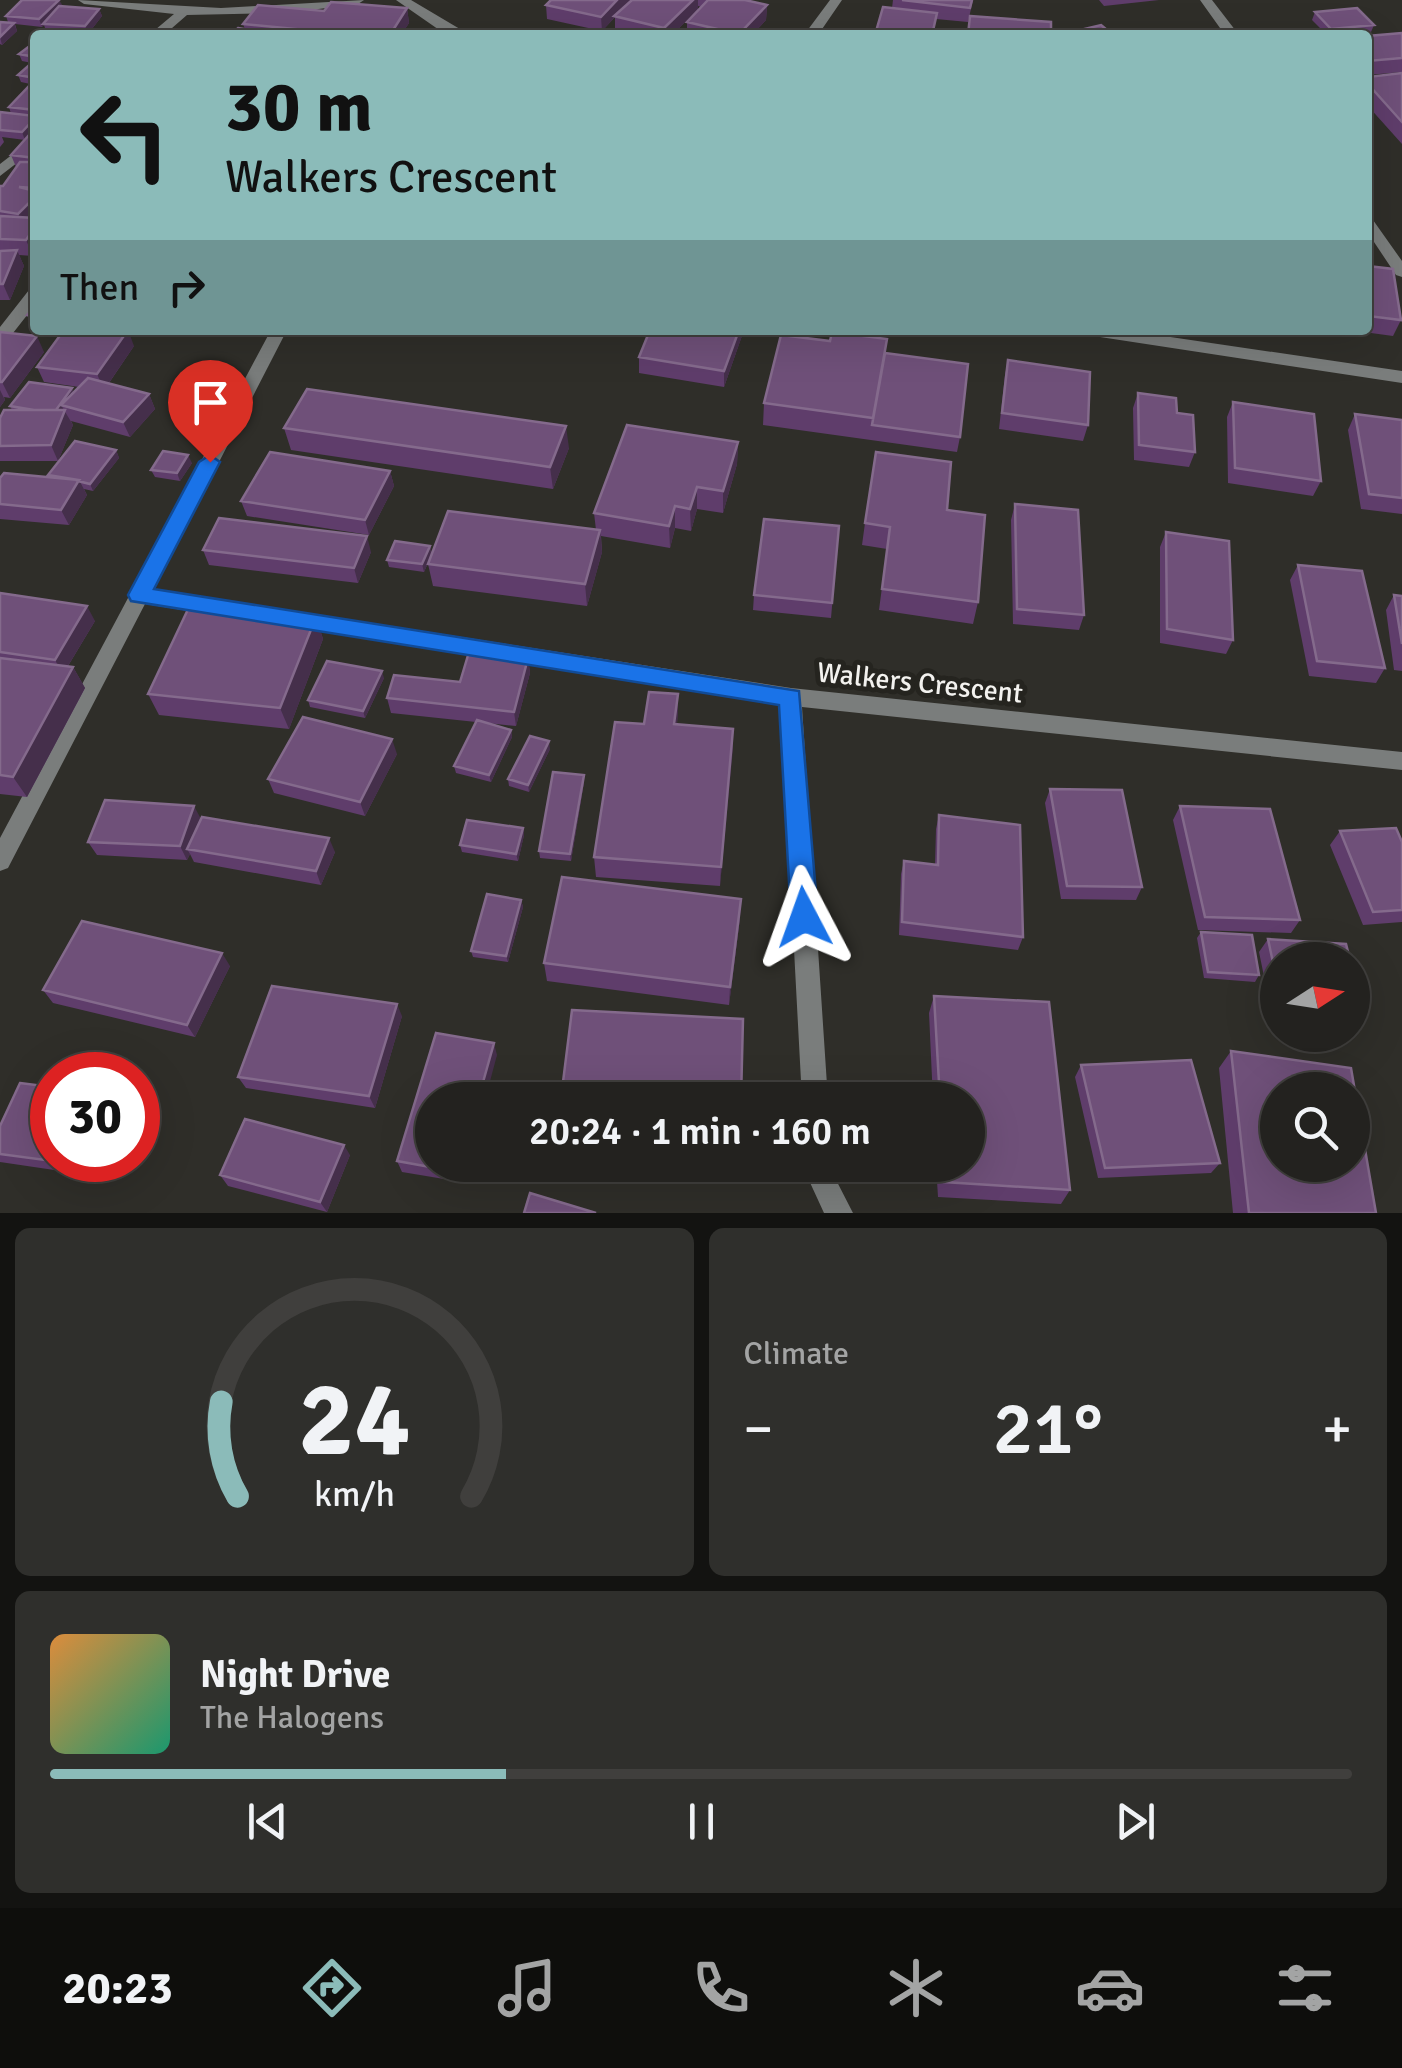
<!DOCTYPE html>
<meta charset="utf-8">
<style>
body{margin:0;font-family:Signika,sans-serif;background:#2f2f2c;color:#f1f3f6;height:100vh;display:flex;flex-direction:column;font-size:38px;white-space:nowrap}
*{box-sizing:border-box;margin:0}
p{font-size:32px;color:#a3a4a4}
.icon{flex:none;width:55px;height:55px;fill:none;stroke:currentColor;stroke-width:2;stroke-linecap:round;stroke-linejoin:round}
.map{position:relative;height:1213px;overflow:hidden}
.side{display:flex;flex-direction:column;gap:15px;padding:15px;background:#131311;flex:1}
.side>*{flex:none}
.top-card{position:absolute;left:30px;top:30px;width:1342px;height:305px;border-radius:10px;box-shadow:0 10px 40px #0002,0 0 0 2px #403f3d;background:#8bbbb9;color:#111;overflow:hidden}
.needle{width:65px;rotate:78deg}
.buttons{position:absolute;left:1260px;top:942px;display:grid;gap:20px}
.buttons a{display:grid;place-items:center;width:110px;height:110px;border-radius:50%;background:#23221f;box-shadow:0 10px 40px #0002,0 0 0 2px #403f3d;font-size:50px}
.speed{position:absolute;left:30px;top:1052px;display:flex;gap:20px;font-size:50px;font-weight:700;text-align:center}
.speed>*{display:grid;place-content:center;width:130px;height:130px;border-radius:50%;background:#23221f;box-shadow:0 10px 40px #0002,0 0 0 2px #403f3d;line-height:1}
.speed .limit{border:15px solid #d22;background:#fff;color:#111}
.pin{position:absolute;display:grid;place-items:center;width:85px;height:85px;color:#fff;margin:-102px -42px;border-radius:50% 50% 50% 0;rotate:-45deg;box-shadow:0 0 10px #0007}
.pin .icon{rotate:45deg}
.me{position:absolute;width:110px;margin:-55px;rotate:356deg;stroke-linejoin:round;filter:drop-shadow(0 0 8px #0008)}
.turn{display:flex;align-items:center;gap:35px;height:210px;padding:0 30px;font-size:45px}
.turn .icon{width:130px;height:130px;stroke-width:2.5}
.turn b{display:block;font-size:70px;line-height:85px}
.then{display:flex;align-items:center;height:95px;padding:0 30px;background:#0003;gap:20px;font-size:38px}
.big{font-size:75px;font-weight:600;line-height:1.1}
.side .card{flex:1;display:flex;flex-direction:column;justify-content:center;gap:15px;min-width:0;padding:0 35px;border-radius:15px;background:#2f2f2c}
.side .dial{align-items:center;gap:0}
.dial svg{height:260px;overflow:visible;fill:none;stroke:#403f3d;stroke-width:7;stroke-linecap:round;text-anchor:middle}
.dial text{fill:#f1f3f6;stroke:none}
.song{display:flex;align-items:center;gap:30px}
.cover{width:120px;height:120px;border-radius:15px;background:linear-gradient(135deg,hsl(30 70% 55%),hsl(160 70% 35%))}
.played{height:10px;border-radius:5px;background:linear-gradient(90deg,#8bbbb9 35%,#403f3d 35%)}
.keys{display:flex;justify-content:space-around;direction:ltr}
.heat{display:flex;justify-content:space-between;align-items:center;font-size:55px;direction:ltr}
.side .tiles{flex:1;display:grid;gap:15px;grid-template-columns:1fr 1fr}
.card:last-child{grid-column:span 2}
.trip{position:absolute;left:415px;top:1082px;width:570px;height:100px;border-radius:50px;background:#23221f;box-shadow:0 10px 40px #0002,0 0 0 2px #403f3d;font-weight:600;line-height:100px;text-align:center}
.menu{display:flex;height:160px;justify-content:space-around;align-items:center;background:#0e0e0c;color:#a3a4a4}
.menu .icon{width:70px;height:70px}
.menu .active{color:#8bbbb9}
.menu b{font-size:45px;color:#f1f3f6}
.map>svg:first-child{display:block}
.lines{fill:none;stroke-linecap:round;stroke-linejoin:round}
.street{fill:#7a7d7c;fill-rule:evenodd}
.wall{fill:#5f3d6b}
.shaded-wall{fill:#452f4b}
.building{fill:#6f5079;stroke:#846a8c;stroke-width:2.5;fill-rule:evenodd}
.route{fill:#1a73e8;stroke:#114b97;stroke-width:2.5}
.labels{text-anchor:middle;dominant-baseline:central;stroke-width:10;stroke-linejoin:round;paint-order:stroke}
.street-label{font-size:28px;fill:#f3f2ef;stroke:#25241f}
</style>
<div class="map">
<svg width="1402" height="1213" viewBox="0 0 1402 1213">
<rect width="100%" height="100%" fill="#2f2e29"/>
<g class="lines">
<path class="street" d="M78,0L221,8L364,0L358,4L287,13L187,15L164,35H149L174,14L84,4Z
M396,0H411L470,35L445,34Z
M830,0H842L818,35H804Z
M1200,0H1212L1239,35H1225Z
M35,137V149L0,176V164Z
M1368,218L1373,220L1402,261V277L1396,275L1368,233Z
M35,289V305L6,342L0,343V327L29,290Z
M271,330H287L153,590L251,605L258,608L261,613L258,618L251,621L145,604L8,868L0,871V838Z
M1079,330H1123L1402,371V383L1087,335Z
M294,611L791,688L1402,752V770L802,707L828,1100H802L781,704L294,627L287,624L284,619L287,614Z
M806,1165H832L833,1174L853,1213H824L807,1176Z"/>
</g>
<path class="wall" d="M632,0H745L767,5L766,20L752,35H687V22L701,7L698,6V9L672,35H634L615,30V17L602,31L547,19L546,5Z
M893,0H973L968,22L936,19L933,35H875L892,8Z
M1099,0H1159L1104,6Z
M62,7L99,9L102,16L88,34L46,31L44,25L42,27L15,24L17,31L2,45L0,44V22H8L6,16Z
M407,8L409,23L401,35H231L245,29L243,24L324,11Z
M1315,12L1374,25L1371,32L1327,35L1312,20Z
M1402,33V72L1368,75V36Z
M35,42V85L21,82L18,75L32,63L22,61L19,54Z
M1402,73V144L1368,106V77Z
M35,85V130L30,135L35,136V252L33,256L19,255L24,266L10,300H0V186H3L16,167L11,155L25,140L2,137L4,142L0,147V112L11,114L9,107Z
M1368,266L1401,320L1393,336L1349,330H1368Z
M35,306V324L31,323L27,315Z
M744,330L724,387L639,373V357Z
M0,332L44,352L10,398L4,397L5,400L0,407Z
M134,346L109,383L149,394L155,409L130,437L71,421L73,425L58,461H0V418L12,410L10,406L74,392L79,387L44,382L37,367Z
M885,353L960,437L957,452L763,425L764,403Z
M1008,360L1088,425L1083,441L999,429L1005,375Z
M1138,393L1177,413L1195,452L1189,467L1134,460L1133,408Z
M1233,402L1321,481L1313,496L1228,483L1227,417Z
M1355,414L1402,420V514L1361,509L1348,430Z
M284,428L569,448L553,489L291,450Z
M738,442L737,464L723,513L697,509L691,531L675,528L670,548L601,536L602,552L587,606L433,586L428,564L432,554L424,572L389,567L387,560L430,546L432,554L596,530L594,513Z
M116,450L119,458L93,491L84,489L87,495L69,525L0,519V478L49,477L48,475Z
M192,463L180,481L155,477L151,470Z
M390,471L394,486L369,535L247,516L241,501Z
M1015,504L1084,615L1079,630L1013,624L1011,520Z
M947,510L978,602L973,624L879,610L887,549L862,545L865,523Z
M839,526L831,618L753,610L754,595Z
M1166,532L1233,640L1226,654L1160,643V547Z
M203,550L371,552L358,583L209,565Z
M1298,565L1385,668L1376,683L1309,676L1290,580Z
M0,593L95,621L68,666L73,667L85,688L27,797L0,794Z
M1394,595L1402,596V671L1394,670L1386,610Z
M316,617L323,639L289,729L159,715L148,694Z
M528,658L530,673L516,726L487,723L511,730L512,737L491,782L456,773L454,766L476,722L391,713L387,698L460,682Z
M384,678L365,718L310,707L308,700Z
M678,694L677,724L733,729L720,886L596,877L594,857L644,724Z
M550,749L529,792L509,786L508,779Z
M397,754L365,816L274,793L268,779Z
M584,775V782L571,861L540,858L539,851Z
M1050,789L1142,887L1136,900L1061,899L1045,803Z
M1180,806L1300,920L1291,933L1198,930L1173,820Z
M939,815L1023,937L1018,950L899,935L901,874L904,861L935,865L936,829Z
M201,819L335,852L321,885L194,862L190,854L187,860L97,855L88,842Z
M523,828L524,835L518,861L462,852L460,845Z
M1340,831L1402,842V922L1363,925L1330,845Z
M521,900L523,907L508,962L473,957L471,951Z
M740,918L729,1005L547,981L544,963Z
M1201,932L1259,975L1255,982L1204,978L1197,938Z
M1268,939L1278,960V1025H1274L1259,952Z
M230,966L195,1037L53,1003L43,990Z
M1352,971L1364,1019L1354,1031H1352Z
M934,996L1070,1190L1061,1204L938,1197L936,1165H968V1100H933L929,1013Z
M402,1016L375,1108L246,1088L238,1077Z
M1231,1051L1376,1213H1233L1219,1068Z
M497,1055L432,1165H467L462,1182L402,1172L397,1161Z
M1081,1065L1220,1163L1211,1173L1098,1178L1075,1077Z
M562,1090L741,1100H564Z
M0,1126L123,1160L115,1179L0,1162Z
M350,1155L327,1212L228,1186L220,1175Z"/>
<path class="shaded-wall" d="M59,0L63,6L42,27L39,19Z
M617,0H631L602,31L601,17Z
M693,0H698V9L672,35H664V28Z
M767,5L766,20L752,35H739Z
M407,8L409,23L401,35H390Z
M99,9L102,16L88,34L85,26Z
M14,23L17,31L2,45L0,37Z
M35,118V130L25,140L22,132Z
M35,197V219L25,229L18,214Z
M35,227V252L33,256L26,240Z
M17,250L24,266L10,300L3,284Z
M128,330L134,346L104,390L97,374Z
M739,330H744L724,387V371Z
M37,336L44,352L10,398L2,382Z
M72,388L76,396L61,405L73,425L58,461L51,445L54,413Z
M0,390L5,400L0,407Z
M149,394L155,409L130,437L123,422Z
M566,426L569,448L553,489L550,467Z
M738,442L737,464L723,513V491Z
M116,450L119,458L93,491L90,484Z
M188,455L192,463L180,481L177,473Z
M390,471L394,486L369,535L365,520Z
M79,480L87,495L69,525L61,510Z
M697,487V509L691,531L690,509Z
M675,506V528L670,548L669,526Z
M600,530L602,552L587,606L585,584Z
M367,536L371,552L358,583L354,568Z
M430,546L432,554L424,572L422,564Z
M87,606L95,621L63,674L55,660Z
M316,617L323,639L289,729L280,708Z
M528,658L530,673L516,726L514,712Z
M73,667L85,688L27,797L13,777Z
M382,671L384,678L365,718L363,711Z
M678,694V714L675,745L674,724Z
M733,729V749L720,886L721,867Z
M511,730L512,737L491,782L489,775Z
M392,739L397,754L365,816L360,802Z
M549,741L550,749L529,792L528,785Z
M584,775V782L571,861L570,854Z
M194,806L201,819L187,849L190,854L187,860L180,846Z
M523,828L524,835L518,861L516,854Z
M329,838L335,852L321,885L316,871Z
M741,899L740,918L729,1005L730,987Z
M521,900L523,907L508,962L506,956Z
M222,953L230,966L195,1037L187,1025Z
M397,1004L402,1016L375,1108L369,1096Z
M494,1043L497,1055L485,1100H478Z
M138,1103L143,1109L138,1122Z
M344,1145L350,1155L327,1212L320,1202Z
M108,1160H123L115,1179L105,1168Z
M460,1165H467L462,1182L458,1172Z"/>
<path class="building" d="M22,0H59L39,19L6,16Z
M551,0H617L601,17L546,5Z
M632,0H693L664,28L614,16Z
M708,0H745L767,5L739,34L687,22Z
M902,0H972L970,8Z
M331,2L407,8L390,35H357L243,24L258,5L324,11Z
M59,6L99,9L85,26L43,24Z
M883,7L937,13L932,35H875Z
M1357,8L1374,25L1331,29L1315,12Z
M970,16L1051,22V35H968Z
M0,22L14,23L0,37Z
M1101,25L1113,35H1059Z
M238,28L281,35H231Z
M1159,32L1201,35H1159Z
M1402,33V58L1368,61V36Z
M35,42V57L19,54Z
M35,60V78L18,75Z
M1402,73V122L1368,84V77Z
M31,84L35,85V110L9,107Z
M0,112L35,116V118L22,132L0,130Z
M29,135L35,136V158L11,155Z
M20,162H35V188L19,187L35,191V197L18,214L0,211V186H3Z
M0,216L35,218V227L26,240L0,239Z
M17,250L3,284H0V251Z
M1368,266L1393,269L1401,320L1368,316Z
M35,306V316L27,315Z
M64,330H128L97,374L37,367Z
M650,330H739L724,371L639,357Z
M0,332L37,336L2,382H0Z
M832,332L887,339L873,418L764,403L781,335L830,341Z
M885,353L968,364L960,437L872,425Z
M1008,360L1090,372L1088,425L1002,413Z
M88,378L149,394L123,422L61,405Z
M29,382L72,388L56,410H34L10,406Z
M307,389L566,426L550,467L284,428Z
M1138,393L1176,398L1177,413L1193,415L1195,452L1139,445Z
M1233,402L1314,414L1321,481L1235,468Z
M4,410H65L51,445L0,446V418Z
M1355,414L1402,420V498L1369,494Z
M627,425L738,442L723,491L697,487L690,509L675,506L669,526L594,513Z
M75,441L116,450L90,484L78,481L79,480L48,475Z
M163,451L188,455L177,473L151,470Z
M270,452L390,471L365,520L241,501Z
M876,452L951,462L947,510L985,515L978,602L882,589L890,527L865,523Z
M4,473L79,480L61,510L0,504V478Z
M1015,504L1078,510L1084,615L1017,609Z
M448,511L600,530L585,584L428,564Z
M219,518L367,536L354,568L203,550Z
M764,519L839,526L832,603L754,595Z
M1166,532L1229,541L1233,640L1167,629Z
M395,541L430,546L422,564L387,560Z
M1298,565L1362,571L1385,668L1317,661Z
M0,593L87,606L55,660L0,652Z
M1394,595L1402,596V644Z
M190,605L316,617L280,708L148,694Z
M469,652L528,658L514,712L387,698L394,675L460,682Z
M0,658L73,667L13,777L0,775Z
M327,661L382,671L363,711L308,700Z
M649,692L678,694L674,724L733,729L721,867L594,857L615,722L644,724Z
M303,717L392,739L360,802L268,779Z
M477,720L511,730L489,775L454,766Z
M530,736L549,741L528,785L508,779Z
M553,772L584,775L570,854L539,851Z
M1050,789L1122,790L1142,887L1067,886Z
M105,800L194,806L180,846L88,842Z
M1180,806L1270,809L1300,920L1205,917Z
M939,815L1020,825L1023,937L902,922L904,861L938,865Z
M202,817L329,838L316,871L187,849Z
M467,820L523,828L516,854L460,845Z
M1396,828L1402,842V910L1373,912L1340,831Z
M562,877L741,899L730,987L544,963Z
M487,894L521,900L506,956L471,951Z
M82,921L222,953L187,1025L43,990Z
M1201,932L1252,935L1259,975L1208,972Z
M1268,939L1346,944L1350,960H1278V986Z
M1352,971L1364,1019L1352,1018Z
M272,986L397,1004L369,1096L238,1077Z
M934,996L1049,1002L1070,1190L944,1182L943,1165H968V1100H940Z
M572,1010L743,1019L741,1100L562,1090Z
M436,1033L494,1043L478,1100H432V1165H460L458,1172L397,1161Z
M1231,1051L1351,1068L1376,1213H1249ZM1278,1090H1352V1165H1278Z
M1191,1060L1220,1163L1105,1168L1081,1065Z
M20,1083L52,1087V1160H108L105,1168L0,1154V1126Z
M245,1119L344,1145L320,1202L220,1175Z
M530,1193L596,1213H524Z"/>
<path class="route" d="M210,455L220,462L154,589L799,691L818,917L814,926L804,929L795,926L791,917L779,705L131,601L128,595L199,462Z"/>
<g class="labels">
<g class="street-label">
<text transform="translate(920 683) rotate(6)">Walkers Crescent</text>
</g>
</g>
</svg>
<div class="buttons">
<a><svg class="needle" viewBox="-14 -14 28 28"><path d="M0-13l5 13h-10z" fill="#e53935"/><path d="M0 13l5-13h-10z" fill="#a3a4a4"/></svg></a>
<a><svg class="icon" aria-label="search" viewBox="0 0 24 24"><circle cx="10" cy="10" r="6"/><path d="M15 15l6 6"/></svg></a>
</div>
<div class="speed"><div class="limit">30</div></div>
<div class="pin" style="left:210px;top:462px;background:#d93025"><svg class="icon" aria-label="arrive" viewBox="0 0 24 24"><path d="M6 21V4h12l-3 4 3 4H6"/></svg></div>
<svg class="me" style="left:804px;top:917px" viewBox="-20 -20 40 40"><path d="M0-17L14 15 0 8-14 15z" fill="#1a73e8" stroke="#fff" stroke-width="4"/></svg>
<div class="trip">20:24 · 1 min · 160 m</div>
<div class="top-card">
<div class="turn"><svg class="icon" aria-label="left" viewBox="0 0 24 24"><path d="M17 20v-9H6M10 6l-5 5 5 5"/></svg><div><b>30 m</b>Walkers Crescent</div></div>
<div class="then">Then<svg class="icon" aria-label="right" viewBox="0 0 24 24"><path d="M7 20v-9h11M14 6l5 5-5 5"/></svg></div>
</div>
</div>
<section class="side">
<div class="tiles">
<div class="card dial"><svg viewBox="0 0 100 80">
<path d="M14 69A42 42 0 1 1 86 69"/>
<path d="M14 69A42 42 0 0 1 9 40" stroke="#8bbbb9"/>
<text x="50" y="56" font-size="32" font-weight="700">24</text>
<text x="50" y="72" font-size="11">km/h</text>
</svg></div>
<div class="card"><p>Climate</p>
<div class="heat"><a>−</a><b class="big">21°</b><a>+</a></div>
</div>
<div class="card">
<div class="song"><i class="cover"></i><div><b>Night Drive</b><p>The Halogens</p></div></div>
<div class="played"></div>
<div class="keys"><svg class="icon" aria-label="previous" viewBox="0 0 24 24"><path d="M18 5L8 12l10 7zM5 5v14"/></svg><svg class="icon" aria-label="pause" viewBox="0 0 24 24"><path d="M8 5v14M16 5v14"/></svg><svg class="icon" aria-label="next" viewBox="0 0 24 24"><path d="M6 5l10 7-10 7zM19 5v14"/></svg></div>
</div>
</div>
</section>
<nav class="menu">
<b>20:23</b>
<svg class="icon active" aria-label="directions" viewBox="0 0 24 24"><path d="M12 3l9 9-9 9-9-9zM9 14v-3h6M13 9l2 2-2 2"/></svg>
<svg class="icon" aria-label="music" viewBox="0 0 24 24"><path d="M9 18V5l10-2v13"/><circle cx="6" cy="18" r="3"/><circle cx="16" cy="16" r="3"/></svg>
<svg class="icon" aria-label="phone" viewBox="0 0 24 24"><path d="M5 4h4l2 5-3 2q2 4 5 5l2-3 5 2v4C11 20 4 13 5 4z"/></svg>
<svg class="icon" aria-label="climate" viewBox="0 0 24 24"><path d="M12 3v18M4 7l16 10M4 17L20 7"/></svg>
<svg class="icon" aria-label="car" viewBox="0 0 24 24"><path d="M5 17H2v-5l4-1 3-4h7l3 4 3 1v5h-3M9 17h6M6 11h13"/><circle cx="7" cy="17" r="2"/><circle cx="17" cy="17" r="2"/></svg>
<svg class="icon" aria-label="filters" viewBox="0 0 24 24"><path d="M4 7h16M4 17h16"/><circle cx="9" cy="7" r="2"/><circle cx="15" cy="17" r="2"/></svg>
</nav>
